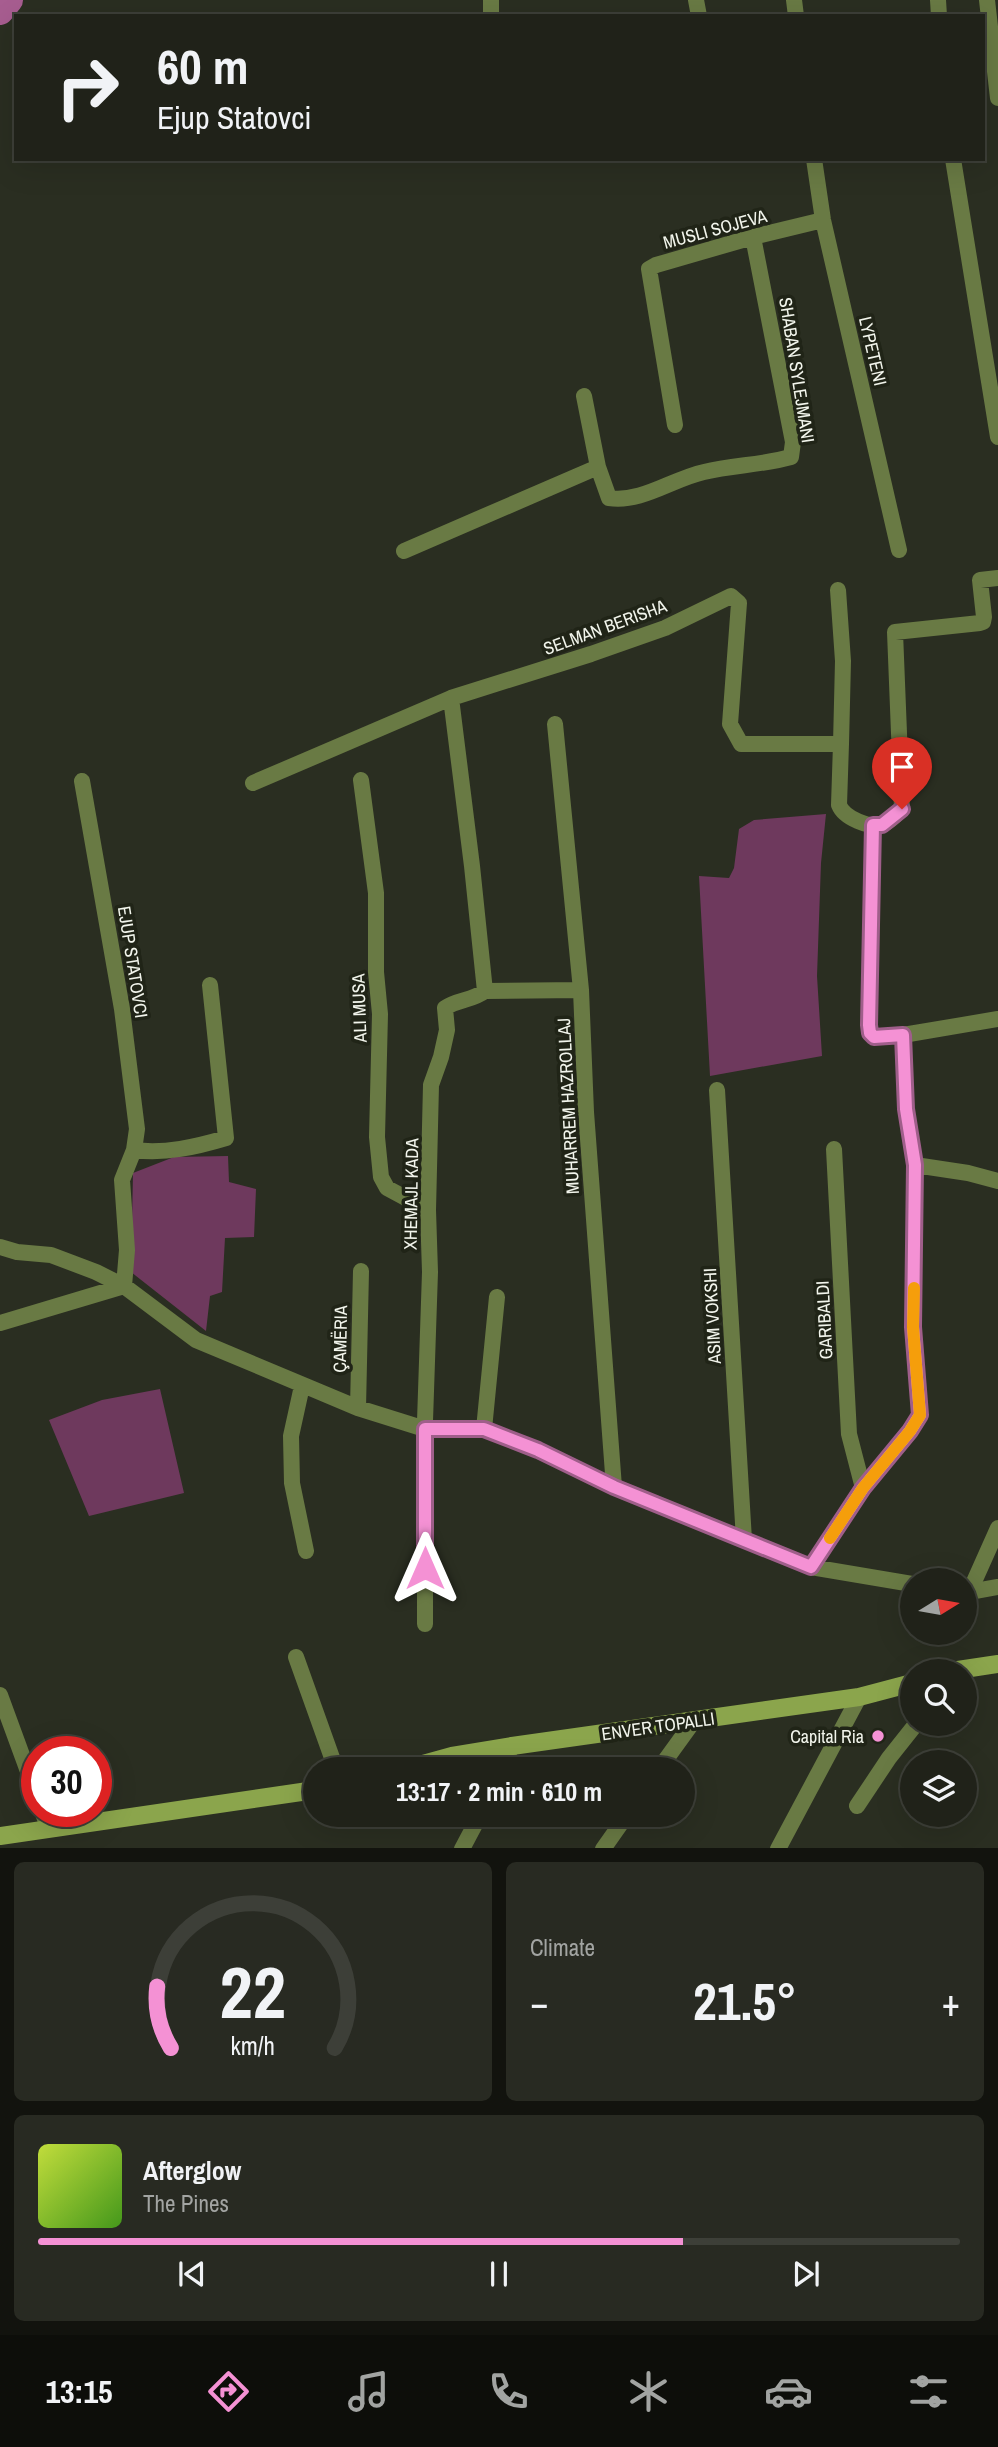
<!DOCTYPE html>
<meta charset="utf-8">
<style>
body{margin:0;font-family:"Archivo Narrow",sans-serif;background:#282a22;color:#f1f3f6;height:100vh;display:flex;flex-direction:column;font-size:26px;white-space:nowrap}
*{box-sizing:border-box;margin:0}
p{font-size:23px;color:#a2a4a2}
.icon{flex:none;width:38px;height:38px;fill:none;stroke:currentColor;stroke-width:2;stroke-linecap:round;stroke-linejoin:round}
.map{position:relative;height:1848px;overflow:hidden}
.side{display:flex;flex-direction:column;gap:14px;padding:14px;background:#12130e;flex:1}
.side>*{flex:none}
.guide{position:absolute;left:14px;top:14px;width:971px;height:147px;border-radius:0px;box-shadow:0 7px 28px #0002,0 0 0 2px #3d3f38;background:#202219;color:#f1f3f6;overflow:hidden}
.needle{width:46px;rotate:79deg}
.fabs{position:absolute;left:900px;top:1568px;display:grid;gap:14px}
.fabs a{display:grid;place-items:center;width:77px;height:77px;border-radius:50%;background:#202219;box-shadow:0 7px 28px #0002,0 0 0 2px #3d3f38;font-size:35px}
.speed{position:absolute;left:21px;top:1736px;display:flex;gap:14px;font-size:35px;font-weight:700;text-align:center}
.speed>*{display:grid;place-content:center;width:91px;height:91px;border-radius:50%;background:#202219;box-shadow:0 7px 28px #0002,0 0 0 2px #3d3f38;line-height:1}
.speed .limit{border:10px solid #d22;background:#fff;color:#111}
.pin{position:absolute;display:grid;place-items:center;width:60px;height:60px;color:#fff;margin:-72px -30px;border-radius:50% 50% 50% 0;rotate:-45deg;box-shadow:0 0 7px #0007}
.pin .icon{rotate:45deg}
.me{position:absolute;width:77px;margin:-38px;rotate:0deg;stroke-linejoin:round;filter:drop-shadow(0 0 5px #0008)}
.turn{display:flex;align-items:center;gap:24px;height:147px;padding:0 28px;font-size:32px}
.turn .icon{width:91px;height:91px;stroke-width:2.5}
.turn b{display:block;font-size:49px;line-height:60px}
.big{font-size:52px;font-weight:800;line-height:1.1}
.side .tile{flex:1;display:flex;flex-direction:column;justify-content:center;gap:10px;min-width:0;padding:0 24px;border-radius:10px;background:#282a22}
.side .dial{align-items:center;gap:0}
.dial svg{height:182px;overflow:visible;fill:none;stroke:#3d3f38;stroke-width:7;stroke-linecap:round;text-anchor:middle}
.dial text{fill:#f1f3f6;stroke:none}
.song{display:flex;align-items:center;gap:21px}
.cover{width:84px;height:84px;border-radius:10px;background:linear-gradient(135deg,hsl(70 70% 55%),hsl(100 70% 35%))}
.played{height:7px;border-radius:4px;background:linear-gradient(90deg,#f491d4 70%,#3d3f38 70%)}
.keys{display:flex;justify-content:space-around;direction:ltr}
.heat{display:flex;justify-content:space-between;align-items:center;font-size:38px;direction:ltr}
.side .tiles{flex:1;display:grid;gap:14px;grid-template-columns:1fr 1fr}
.tile:last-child{grid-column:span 2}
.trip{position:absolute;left:303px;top:1757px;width:392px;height:70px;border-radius:35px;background:#202219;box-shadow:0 7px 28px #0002,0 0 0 2px #3d3f38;font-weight:800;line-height:70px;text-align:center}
.tab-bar{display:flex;height:112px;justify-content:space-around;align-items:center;background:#0d0e0a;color:#a2a4a2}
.tab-bar .icon{width:49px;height:49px}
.tab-bar .selected{color:#f491d4}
.tab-bar b{font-size:32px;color:#f1f3f6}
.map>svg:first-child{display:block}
.green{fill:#6e395d}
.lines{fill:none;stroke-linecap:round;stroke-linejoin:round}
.river{stroke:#a75d90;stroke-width:28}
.minor{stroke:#697a44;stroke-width:16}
.secondary{stroke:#8ba54c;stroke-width:18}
.route-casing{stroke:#9f5e8a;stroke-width:18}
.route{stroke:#f491d4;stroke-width:12}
.slow{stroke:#f59e0b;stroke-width:12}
.poi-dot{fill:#f491d4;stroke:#202417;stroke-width:2.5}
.labels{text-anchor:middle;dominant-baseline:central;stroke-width:7;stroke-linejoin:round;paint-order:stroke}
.street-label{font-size:18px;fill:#f2f5ec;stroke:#202417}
.poi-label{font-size:18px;fill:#f2f5ec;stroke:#202417;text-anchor:end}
</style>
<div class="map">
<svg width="998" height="1849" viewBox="0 0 998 1849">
<rect width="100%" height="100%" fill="#2a2e21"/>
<path class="green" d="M826,814L821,863L817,976L822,1056L710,1076L699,876L729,878L734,868L739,829L754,820Z
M228,1156L229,1182L256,1189L254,1237L225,1238L222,1292L210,1296L206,1331L131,1272L133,1173L174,1157Z
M160,1389L184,1493L89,1516L49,1420L102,1400Z"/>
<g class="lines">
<path class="river" d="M0,11L9,0"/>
<path class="minor" d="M491,0V16
M696,0L699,16
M794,0L796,16
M938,0L939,16
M987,0L998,98
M814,159L823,220L899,550
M953,159L998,437
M584,396L598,467
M675,425L649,269L656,265L753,237L823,220
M404,551L598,467L609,498C642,503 672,479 704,472C733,465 762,465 791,457L793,442L753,237
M838,590L843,661L841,744
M451,698L472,866L485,991L581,990
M555,724L581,990L586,1112L614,1487
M361,780L376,893V972L380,1014L377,1137L381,1177L387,1188L428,1210
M82,781L122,1009L137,1129L134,1150L122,1180L127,1250L124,1286
M253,783L451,698L591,654L665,628L731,596L739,603L730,724L741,744H841L839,805C844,818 870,829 884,824C891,821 897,814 902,809L895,632L980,623L983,622L984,617L980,580L998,578
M903,1035L998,1019
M717,1090L744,1540
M834,1149L849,1434L863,1488
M134,1150C165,1154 196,1147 226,1138L210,985
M915,1165L968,1173L998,1181
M0,1247L17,1252L51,1255L96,1272L124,1286L196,1340L358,1408L425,1429H484L538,1450L614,1487L811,1567L912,1584
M0,1323L124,1286
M302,1386L291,1436L292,1483L306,1551
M358,1408L361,1271
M484,1429L497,1297
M811,1567L863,1488L910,1431L920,1415L913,1327L915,1165L906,1109L903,1035L874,1037L870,1033L869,1025L873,825
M964,1593L998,1587
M969,1593L998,1528
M425,1624V1421L430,1272L428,1210L431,1085L441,1057L447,1030L445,1008C458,999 472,1001 485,991
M296,1657L336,1769
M0,1695L37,1796
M501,1769L512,1746
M659,1769L693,1722
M857,1806L889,1758L916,1724
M42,1811L48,1827
M462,1849L480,1815
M603,1849L627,1815
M778,1849L859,1697"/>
<path class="secondary" d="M951,1671L998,1664
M405,1769L452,1756L512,1746L859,1697L912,1683
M0,1836L315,1790"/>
</g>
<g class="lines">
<defs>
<path id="route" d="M425,1568V1429H484L538,1450L614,1487L811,1567L863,1488L910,1431L920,1415L913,1327L915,1165L906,1109L903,1035L874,1037L870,1033L869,1025L873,825H882L902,809"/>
</defs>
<use href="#route" class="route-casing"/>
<use href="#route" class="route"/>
<path class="slow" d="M830,1538L863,1488L910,1431L920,1415L913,1327L914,1288"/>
</g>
<circle class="poi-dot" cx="878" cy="1736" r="7"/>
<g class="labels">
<g class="street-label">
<text transform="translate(715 229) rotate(-15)">MUSLI SOJEVA</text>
<text transform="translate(873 351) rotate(77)">LYPETENI</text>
<text transform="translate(797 370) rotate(81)">SHABAN SYLEJMANI</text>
<text transform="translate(605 627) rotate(-20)">SELMAN BERISHA</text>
<text transform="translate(133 962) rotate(81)">EJUP STATOVCI</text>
<text transform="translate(359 1008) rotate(-92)">ALI MUSA</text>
<text transform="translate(568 1106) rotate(-93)">MUHARREM HAZROLLAJ</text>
<text transform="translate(411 1194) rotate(-89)">XHEMAJL KADA</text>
<text transform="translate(712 1316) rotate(-93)">ASIM VOKSHI</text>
<text transform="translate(824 1320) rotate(-93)">GARIBALDI</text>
<text transform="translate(340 1339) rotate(-89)">ÇAMËRIA</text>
<text transform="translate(658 1726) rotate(-8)">ENVER TOPALLI</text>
</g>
<g class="poi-label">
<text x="864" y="1736">Capital Ria</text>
</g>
</g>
</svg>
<div class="fabs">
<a><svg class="needle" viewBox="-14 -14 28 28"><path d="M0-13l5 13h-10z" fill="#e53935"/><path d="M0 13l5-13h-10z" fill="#a2a4a2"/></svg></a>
<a><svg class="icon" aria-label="search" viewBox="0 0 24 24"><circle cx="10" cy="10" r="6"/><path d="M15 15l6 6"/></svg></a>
<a><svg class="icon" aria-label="layers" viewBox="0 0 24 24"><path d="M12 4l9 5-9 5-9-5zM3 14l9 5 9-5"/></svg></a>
</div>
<div class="speed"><div class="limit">30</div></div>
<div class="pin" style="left:902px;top:809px;background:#d93025"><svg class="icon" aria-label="arrive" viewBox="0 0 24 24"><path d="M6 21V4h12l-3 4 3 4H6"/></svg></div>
<svg class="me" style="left:425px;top:1568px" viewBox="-20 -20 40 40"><path d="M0-17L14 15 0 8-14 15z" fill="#f491d4" stroke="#fff" stroke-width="4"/></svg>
<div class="trip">13:17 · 2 min · 610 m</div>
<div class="guide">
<div class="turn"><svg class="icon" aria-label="right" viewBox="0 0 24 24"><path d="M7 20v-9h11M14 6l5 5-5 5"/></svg><div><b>60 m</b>Ejup Statovci</div></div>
</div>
</div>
<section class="side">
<div class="tiles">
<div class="tile dial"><svg viewBox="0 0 100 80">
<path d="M14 69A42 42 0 1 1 86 69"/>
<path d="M14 69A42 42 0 0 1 8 42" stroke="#f491d4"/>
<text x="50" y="56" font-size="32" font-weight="700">22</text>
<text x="50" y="72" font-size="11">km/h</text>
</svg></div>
<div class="tile"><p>Climate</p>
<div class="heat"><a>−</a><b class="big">21.5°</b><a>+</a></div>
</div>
<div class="tile">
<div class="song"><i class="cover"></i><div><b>Afterglow</b><p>The Pines</p></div></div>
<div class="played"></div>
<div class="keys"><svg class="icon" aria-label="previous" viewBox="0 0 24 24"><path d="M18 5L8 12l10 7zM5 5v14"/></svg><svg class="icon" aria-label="pause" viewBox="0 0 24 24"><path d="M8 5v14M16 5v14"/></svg><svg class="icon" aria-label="next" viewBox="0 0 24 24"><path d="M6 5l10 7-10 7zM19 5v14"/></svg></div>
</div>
</div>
</section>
<nav class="tab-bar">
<b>13:15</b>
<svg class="icon selected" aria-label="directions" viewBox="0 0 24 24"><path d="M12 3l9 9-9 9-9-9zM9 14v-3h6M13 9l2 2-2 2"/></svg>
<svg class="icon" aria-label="music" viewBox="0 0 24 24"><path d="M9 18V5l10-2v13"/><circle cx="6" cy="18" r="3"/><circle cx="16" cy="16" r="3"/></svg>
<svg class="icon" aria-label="phone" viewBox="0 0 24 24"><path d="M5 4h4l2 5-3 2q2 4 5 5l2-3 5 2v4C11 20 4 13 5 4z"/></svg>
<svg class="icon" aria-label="climate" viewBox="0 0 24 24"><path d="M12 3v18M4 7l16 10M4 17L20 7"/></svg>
<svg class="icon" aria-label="car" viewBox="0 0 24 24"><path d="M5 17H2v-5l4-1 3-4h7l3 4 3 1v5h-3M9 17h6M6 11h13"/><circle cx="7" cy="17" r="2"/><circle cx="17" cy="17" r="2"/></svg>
<svg class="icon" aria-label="filters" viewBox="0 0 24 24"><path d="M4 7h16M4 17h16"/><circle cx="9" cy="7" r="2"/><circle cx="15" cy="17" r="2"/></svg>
</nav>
